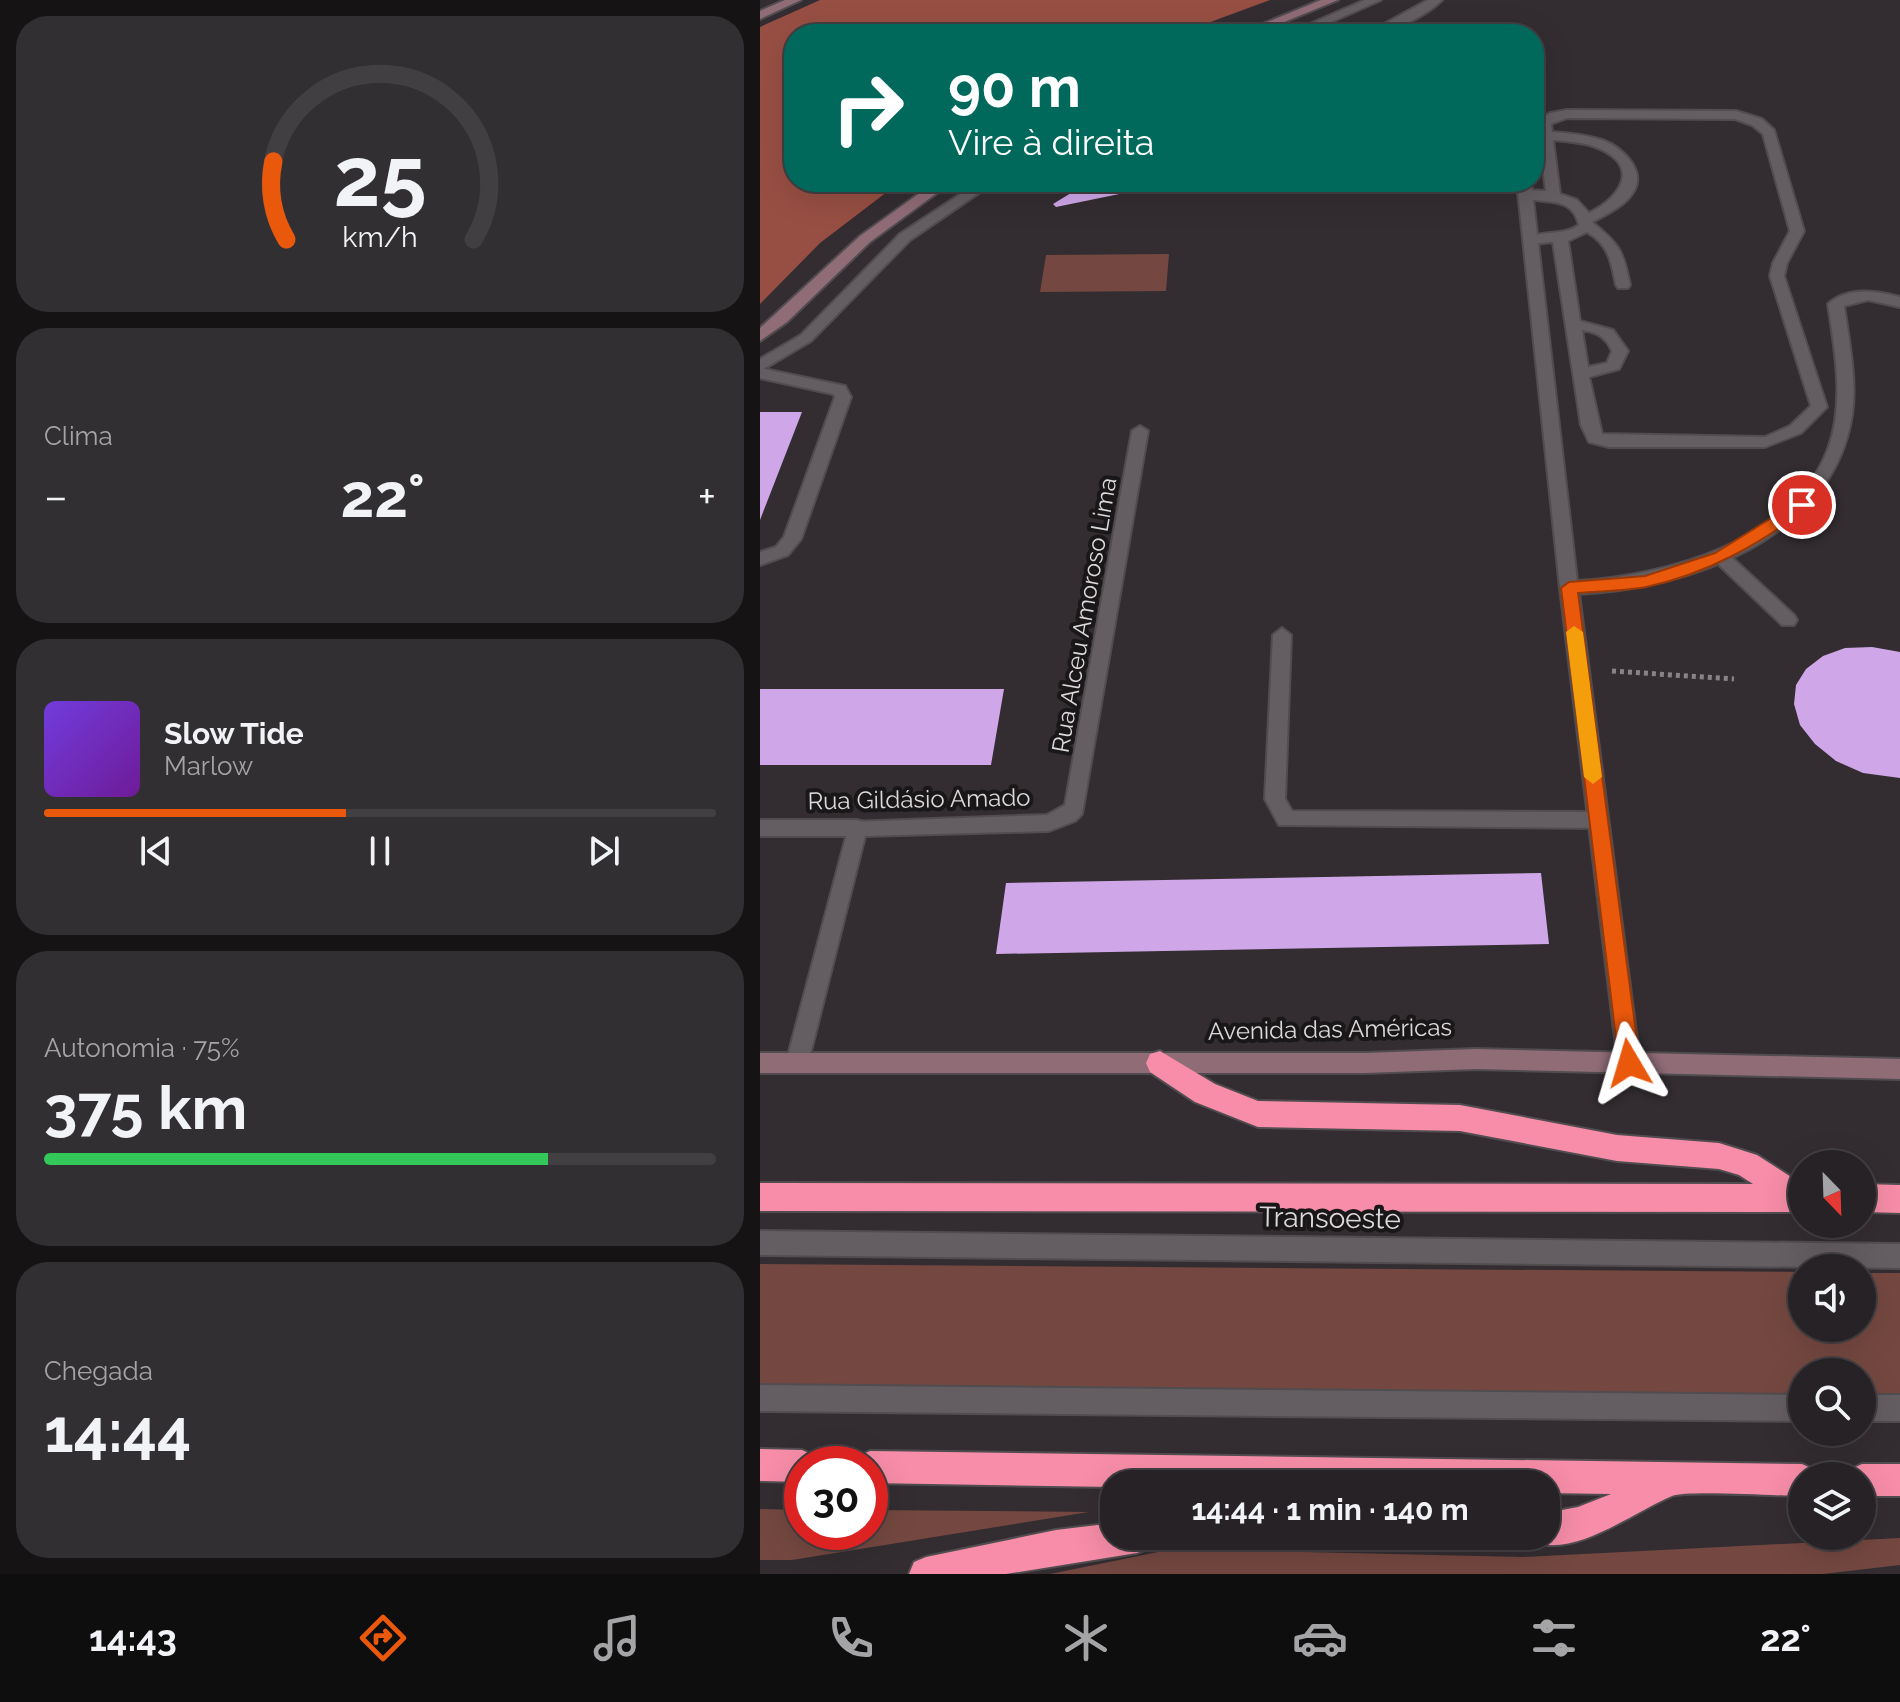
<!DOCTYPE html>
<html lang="pt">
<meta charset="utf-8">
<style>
body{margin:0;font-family:Raleway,sans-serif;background:#322f32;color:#f1f3f6;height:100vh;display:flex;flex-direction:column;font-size:30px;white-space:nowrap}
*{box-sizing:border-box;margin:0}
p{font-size:26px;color:#a4a4a7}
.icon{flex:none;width:44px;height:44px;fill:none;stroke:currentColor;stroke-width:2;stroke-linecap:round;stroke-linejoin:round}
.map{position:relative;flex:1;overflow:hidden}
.side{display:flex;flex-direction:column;gap:16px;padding:16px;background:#151314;width:760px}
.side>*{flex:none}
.banner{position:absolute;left:24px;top:24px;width:760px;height:168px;border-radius:32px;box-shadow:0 8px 32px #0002,0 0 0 2px #423f42;background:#00695c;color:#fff;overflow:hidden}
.needle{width:52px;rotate:157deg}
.tools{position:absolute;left:1028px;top:1150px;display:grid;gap:16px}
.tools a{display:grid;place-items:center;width:88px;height:88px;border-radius:50%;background:#262225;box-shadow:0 8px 32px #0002,0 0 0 2px #423f42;font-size:40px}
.speed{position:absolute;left:24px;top:1446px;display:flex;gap:16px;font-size:40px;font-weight:700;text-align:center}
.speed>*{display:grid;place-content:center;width:104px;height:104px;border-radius:50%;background:#262225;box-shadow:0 8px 32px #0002,0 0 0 2px #423f42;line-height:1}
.speed .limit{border:12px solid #d22;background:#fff;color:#111}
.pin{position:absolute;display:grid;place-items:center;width:68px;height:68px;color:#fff;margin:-34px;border:4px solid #fff;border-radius:50%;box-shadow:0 2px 8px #0007}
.me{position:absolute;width:88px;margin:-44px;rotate:353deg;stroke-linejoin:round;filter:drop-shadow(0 0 6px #0008)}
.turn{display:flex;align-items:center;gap:28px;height:168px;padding:0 32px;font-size:36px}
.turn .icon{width:104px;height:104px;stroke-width:2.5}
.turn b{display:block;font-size:56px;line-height:68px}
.big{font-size:60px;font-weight:700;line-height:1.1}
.side .tile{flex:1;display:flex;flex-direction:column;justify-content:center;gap:12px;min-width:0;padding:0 28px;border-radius:32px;background:#322f32}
.side .dial{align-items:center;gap:0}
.dial svg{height:208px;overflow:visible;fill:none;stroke:#423f42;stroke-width:7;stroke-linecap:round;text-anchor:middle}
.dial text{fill:#f1f3f6;stroke:none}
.song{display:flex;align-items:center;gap:24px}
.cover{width:96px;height:96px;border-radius:12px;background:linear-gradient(135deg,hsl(260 70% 55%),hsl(280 70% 35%))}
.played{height:8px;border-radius:4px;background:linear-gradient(90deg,#ea580c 45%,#423f42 45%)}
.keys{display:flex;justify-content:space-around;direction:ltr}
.heat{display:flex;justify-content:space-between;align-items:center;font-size:44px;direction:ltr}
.charge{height:12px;border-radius:6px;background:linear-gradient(90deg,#34c759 75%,#423f42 0)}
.trip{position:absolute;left:340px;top:1470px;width:460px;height:80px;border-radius:32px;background:#262225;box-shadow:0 8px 32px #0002,0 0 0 2px #423f42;font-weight:700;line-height:80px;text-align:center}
.menu{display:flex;height:128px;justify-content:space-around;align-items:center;background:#0f0e0f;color:#a4a4a7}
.menu .icon{width:56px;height:56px}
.menu .current{color:#ea580c}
.menu b{font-size:36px;color:#f1f3f6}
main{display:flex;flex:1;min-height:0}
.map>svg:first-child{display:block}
.green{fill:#744840}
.forest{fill:#984f43}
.building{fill:#cfa7e9}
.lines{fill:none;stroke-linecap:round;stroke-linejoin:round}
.lane-casing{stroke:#514c4f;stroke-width:4}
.street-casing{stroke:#514c4f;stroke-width:4}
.secondary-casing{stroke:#514c4f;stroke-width:4}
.highway-casing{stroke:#514c4f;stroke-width:4}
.path{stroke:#888386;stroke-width:5;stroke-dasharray:4 4;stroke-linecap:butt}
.lane{fill:#645e62;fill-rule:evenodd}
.street{fill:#645e62;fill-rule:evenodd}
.secondary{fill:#906c77;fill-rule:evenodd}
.highway{fill:#f78da8;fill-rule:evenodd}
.route{fill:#ea580c;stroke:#983908;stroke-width:2}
.slow{fill:#f59e0b}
.labels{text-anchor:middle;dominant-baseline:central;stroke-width:8;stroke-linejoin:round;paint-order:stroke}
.street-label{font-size:24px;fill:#dcd8db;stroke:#191718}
.near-street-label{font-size:28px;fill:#dcd8db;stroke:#191718}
</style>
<main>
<section class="side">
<div class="tile dial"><svg viewBox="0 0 100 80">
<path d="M14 69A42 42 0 1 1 86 69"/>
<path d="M14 69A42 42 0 0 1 9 39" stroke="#ea580c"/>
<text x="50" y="56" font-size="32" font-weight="700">25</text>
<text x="50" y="72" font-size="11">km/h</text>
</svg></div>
<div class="tile"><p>Clima</p>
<div class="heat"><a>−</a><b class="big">22°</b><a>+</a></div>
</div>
<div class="tile">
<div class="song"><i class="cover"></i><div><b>Slow Tide</b><p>Marlow</p></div></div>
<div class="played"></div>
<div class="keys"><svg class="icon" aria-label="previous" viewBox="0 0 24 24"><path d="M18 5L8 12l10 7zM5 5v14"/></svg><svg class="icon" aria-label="pause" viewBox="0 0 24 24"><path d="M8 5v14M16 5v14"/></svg><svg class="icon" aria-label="next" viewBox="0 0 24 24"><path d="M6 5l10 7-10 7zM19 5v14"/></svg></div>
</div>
<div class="tile"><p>Autonomia · 75%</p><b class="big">375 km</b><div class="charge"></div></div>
<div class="tile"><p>Chegada</p><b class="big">14:44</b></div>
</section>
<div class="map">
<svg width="1140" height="1574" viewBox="0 0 1140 1574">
<rect width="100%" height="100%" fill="#332d31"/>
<path class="green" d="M409,254L406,291L280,292L286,255Z
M0,1264L1042,1272V1328H1102V1273H1140V1403L1102,1402V1372H1042V1402L0,1390Z
M0,1509L42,1510V1532H110V1510L329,1512L32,1560H0Z
M1140,1538V1565L1063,1574H290L413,1549L762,1557Z"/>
<path class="forest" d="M60,0H510L418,34H34V182H140L60,243L0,304V27Z"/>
<path class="building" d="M329,182H413V183L296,207L293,204Z
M0,412H42L0,520Z
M1112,647L1140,652V778L1103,773L1076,761L1055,744L1040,725L1034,704L1036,685L1046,669L1063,656L1085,648Z
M0,689H244L231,765H0Z
M781,873L789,944L236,954L246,883Z"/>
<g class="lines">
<defs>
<path id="lane" d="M668,0H682C665,17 629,34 606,34Z
M807,110L976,111L1002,119L1014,130L1044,231L1027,263L1024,276L1067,407L1041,433L1005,447H849L829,442L821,425L793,242L771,244L764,240C779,229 802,237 819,225C811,191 778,208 758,194L765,190L786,191L777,122L790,113ZM807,118L975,119L992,125L1003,134L1030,231L1013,263L1010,276L1051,406L1030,426L1005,437L842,434L829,377L859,369L868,351L853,330L820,321L808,241L827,232C849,245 851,261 856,285L858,288H868L870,285C863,250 859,244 832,222C854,211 891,193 872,163C865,153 854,144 842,140C826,135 809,133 792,132L791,124ZM793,140C805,141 819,142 830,145C880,161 867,194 829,213L817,200L800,194ZM822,330C837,332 846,337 852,351L847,363L828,367Z
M228,182H270C261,189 237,189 228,182Z
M0,368L85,386L91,397L41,539L28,555L0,565V552L16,547L24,537L75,397L73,394L0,378Z
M961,551L967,553L1034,615L1037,620L1034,625H1022L955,561L952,557L955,553Z
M522,628L531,635L525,799L532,811L838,812L845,814L848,820L845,826L838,828L519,825L505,799L513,635Z
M0,820H97L104,822L107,828L104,834L97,836H0Z
M0,1231L1140,1244V1268L0,1255Z
M0,1385L1042,1395V1421L0,1411Z
M1102,1395H1140V1421H1102Z"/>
<path id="street" d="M605,0H621L544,34H527Z
M219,182H235L150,240L51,341L0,371V359L41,335L140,234Z
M757,182H771L817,581C905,576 1033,542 1068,449C1085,403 1075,351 1068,304C1088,286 1117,291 1140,297V307L1108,300L1084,306C1089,341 1097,380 1092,415C1073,540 928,588 819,594L880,1063L877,1070L869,1073L861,1070L858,1063L800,588Z
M380,426L388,431L322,814L315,821L289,831L105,836L48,1063L45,1070L37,1073L29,1070L26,1063L90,822L287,815L305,805L372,431Z"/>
<path id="secondary" d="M25,0H41L0,19V11Z
M561,0H578L495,34H478Z
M175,182H192L110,242L27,322L0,341V328L100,236Z
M716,1049L1140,1059V1079L716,1069L605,1073H0V1053H605Z"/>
<path id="highway" d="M400,1051L455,1084L498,1101L700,1105L857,1135L959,1143L997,1155L1042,1184V1212L0,1211V1183L993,1184L979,1175L959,1169L857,1161L700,1131L498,1127L435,1102L390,1072L386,1063L390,1054Z
M1102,1184L1140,1185V1213L1102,1212Z
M0,1449L42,1450L53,1455L57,1464H42V1482L0,1481Z
M110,1451L1042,1464L1053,1469L1057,1476H1042V1496C1019,1496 927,1490 912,1496C875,1511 815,1558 774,1542L772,1536H786V1513L818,1507L851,1494L786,1493V1484H354V1487L110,1483V1464H95L99,1456Z
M1102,1464H1140V1496H1102V1476H1087L1091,1469Z
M354,1523V1536H394L389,1548L377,1553L246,1574H149L154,1562L166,1557L296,1530Z"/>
</defs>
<use href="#lane" class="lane-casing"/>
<use href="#street" class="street-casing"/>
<use href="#secondary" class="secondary-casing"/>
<use href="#highway" class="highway-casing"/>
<path class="path" d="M852,671L974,679"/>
<use href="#lane" class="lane"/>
<use href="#street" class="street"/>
<use href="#secondary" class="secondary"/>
<use href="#highway" class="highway"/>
</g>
<path class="route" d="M1042,499L1050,505L1048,508C998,545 947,574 886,587C864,591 840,591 818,593L880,1063L877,1069L869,1072L862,1069L859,1063L801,588L809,582L885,576L955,553Z"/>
<path class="slow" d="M814,626L823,632L842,777L833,784L824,777L806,632Z"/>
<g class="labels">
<g class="street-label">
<text transform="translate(324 615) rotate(-80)">Rua Alceu Amoroso Lima</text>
<text transform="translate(159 799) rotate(-1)">Rua Gildásio Amado</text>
<text transform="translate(570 1029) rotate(-1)">Avenida das Américas</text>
</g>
<g class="near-street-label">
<text transform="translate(570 1218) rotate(1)">Transoeste</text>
</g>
</g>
</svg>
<div class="tools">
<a><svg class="needle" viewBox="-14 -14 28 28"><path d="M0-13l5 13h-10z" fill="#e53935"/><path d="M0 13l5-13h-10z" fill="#a4a4a7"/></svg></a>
<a><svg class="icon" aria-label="sound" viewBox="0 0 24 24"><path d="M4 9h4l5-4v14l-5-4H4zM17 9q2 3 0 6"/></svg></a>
<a><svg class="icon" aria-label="search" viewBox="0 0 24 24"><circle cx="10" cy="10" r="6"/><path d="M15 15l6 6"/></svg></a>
<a><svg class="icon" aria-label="layers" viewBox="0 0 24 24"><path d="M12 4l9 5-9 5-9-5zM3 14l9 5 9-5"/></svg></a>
</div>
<div class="speed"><div class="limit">30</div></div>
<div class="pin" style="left:1042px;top:505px;background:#d93025"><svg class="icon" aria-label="arrive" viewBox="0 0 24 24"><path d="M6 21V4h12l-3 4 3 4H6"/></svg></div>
<svg class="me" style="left:869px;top:1063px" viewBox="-20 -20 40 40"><path d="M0-17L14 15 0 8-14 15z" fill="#ea580c" stroke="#fff" stroke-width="4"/></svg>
<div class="trip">14:44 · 1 min · 140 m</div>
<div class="banner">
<div class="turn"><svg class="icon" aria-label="right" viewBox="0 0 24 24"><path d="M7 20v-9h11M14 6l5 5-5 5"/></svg><div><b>90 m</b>Vire à direita</div></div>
</div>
</div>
</main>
<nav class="menu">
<b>14:43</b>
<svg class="icon current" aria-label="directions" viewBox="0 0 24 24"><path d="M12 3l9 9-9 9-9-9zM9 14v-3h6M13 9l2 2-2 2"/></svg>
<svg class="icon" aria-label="music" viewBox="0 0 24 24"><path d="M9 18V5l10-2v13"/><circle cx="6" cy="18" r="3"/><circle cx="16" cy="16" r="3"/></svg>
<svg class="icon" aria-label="phone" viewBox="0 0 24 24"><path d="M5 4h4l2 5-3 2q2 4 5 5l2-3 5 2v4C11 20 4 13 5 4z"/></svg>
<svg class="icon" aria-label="climate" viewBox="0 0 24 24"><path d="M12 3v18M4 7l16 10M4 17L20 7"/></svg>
<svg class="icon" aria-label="car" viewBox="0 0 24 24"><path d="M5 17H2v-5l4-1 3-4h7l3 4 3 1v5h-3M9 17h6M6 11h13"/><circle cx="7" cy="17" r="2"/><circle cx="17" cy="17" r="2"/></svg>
<svg class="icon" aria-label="filters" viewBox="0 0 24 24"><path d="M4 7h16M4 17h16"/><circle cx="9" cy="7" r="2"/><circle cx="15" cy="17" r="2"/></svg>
<b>22°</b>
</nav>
